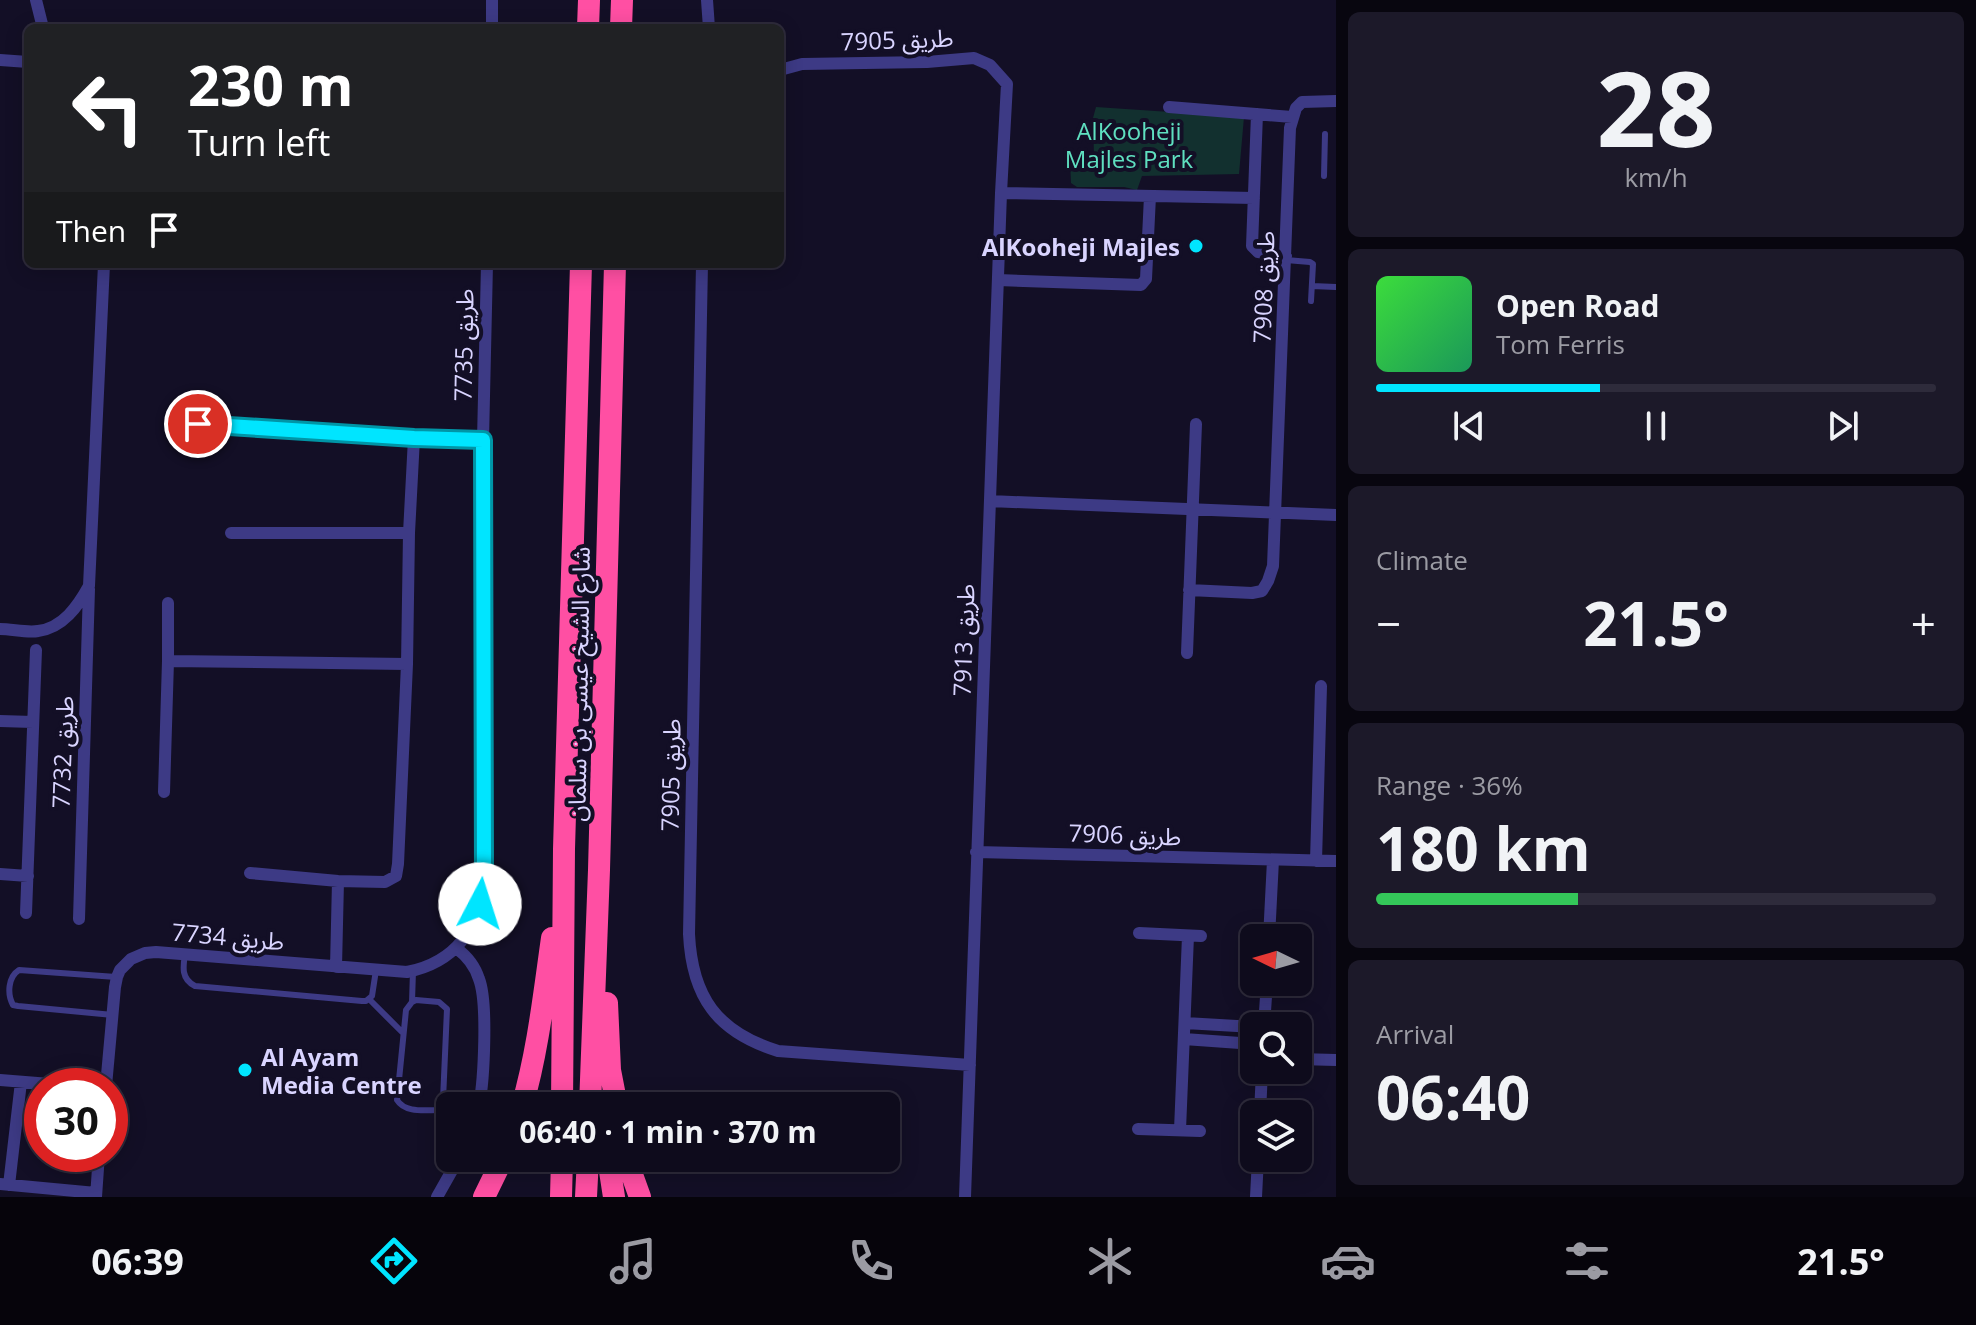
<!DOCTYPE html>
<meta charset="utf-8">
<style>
body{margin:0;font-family:"Open Sans","Noto Sans Arabic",sans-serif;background:#1c1929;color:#f1f3f6;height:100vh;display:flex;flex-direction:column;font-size:30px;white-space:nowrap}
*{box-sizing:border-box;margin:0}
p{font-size:26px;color:#9b9ba3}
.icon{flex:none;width:44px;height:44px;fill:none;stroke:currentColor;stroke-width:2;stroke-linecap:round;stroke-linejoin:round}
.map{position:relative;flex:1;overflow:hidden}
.panel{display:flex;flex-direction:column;gap:12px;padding:12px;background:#08060f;width:640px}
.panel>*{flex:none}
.guide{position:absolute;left:24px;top:24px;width:760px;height:244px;border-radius:12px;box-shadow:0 4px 20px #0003,0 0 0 2px #2e2b3b;background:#202124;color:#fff;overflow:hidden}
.needle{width:52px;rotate:275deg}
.fabs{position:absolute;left:1240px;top:924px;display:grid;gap:16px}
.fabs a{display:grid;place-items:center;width:72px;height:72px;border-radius:12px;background:#0e0b1c;box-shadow:0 4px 20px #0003,0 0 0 2px #2e2b3b;font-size:40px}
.speed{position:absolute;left:24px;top:1068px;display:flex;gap:16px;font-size:40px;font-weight:700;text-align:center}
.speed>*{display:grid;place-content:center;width:104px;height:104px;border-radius:50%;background:#0e0b1c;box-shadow:0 4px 20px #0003,0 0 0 2px #2e2b3b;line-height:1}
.speed .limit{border:12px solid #d22;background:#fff;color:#111}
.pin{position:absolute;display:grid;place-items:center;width:68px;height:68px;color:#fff;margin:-34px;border:4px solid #fff;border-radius:50%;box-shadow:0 2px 8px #0007}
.me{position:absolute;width:88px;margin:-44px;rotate:5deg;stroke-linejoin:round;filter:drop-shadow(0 0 6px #0008)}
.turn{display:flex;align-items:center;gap:28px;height:168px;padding:0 32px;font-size:36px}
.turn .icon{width:104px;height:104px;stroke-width:2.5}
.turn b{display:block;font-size:56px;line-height:68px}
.then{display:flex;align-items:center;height:76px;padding:0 32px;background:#0003;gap:16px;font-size:30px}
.big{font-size:60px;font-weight:700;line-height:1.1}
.panel .widget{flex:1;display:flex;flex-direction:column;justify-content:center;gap:12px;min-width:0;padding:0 28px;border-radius:12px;background:#1c1929}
.panel .dial{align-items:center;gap:0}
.dial b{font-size:104px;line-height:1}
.song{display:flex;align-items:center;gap:24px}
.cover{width:96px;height:96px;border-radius:12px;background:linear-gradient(135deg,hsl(120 70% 55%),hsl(150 70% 35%))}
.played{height:8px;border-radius:4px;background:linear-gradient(90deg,#00e5ff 40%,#2e2b3b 40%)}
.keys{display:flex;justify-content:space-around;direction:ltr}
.heat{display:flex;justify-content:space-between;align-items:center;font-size:44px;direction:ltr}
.charge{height:12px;border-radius:6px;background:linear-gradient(90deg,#34c759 36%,#2e2b3b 0)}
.trip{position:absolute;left:436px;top:1092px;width:464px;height:80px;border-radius:12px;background:#0e0b1c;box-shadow:0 4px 20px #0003,0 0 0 2px #2e2b3b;font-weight:700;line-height:80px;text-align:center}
.tab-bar{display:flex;height:128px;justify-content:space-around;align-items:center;background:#06040b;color:#9b9ba3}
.tab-bar .icon{width:56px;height:56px}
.tab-bar .active{color:#00e5ff}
.tab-bar b{font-size:36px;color:#f1f3f6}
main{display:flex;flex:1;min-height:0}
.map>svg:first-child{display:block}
.green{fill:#12302f}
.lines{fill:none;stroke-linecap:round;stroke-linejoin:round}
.service{stroke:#3d3a85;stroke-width:6}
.minor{stroke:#3d3a85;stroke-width:12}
.motorway{stroke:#ff4fa3;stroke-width:22}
.route-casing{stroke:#0095a6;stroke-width:20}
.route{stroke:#00e5ff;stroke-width:14}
.poi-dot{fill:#00e5ff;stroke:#130f26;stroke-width:3}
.labels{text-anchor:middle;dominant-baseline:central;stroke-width:8;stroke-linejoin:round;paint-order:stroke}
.street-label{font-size:24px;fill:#d9d4ff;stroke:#130f26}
.park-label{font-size:24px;fill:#5fe0c0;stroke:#130f26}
.poi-label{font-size:24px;font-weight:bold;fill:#d9d4ff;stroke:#130f26;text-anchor:end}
</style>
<main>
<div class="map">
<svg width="1336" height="1197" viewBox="0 0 1336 1197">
<rect width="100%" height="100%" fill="#130f26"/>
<path class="green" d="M1096,107L1244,117L1239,174L1142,176L1137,190L1124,187H1077L1071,183L1070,159H1079V153L1094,156L1093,118Z"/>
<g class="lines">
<path class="service" d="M1324,176L1325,134
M1286,260L1310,262L1313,264L1311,301
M1312,286L1336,287
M185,954C183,967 181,979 195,986L362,1001H366L372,996L376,970
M369,999L403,1033
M416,1000L439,1002L447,1009L443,1100V1104L438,1110C424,1110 405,1113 397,1100L406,1010L412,1002Z
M412,1002L413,971
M113,1015L18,1006L13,1005C7,994 8,977 19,970L116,977"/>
<path class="minor" d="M36,0L43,28
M707,0L709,28
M492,28V0
M0,60L28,62
M780,70L802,64L927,62L974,58L990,65L1007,84L1001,193L965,1197
M1169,107L1292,117
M1257,114L1252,246L1258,252L1286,256
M1001,193L1254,198
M702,264L689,934C692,997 717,1032 778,1051L970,1065
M998,280L1141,285L1146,279L1150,196
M198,424L414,438L483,440
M990,501L1336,515
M231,533H409
M1189,590L1252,593L1262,591L1268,581L1273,566L1290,128L1296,108L1302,102L1336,101
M0,629C12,629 27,633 38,631C63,628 78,606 89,586L104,264
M1187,653L1196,424
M168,661L407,664
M0,721L33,722
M164,792L168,661V603
M976,852L1336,861
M1316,861L1321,686
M250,873L338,881L385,882L396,876L398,864L407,664L409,533L414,438
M0,874L28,876
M26,913L36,650
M79,919L89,589
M1139,933L1201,936
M1269,938L1273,860
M456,948C467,956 475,966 479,979C488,1002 484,1080 479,1106
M336,967L338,881
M1185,1023L1254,1027
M1264,1026L1267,982
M1184,1039L1254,1044
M1298,1059L1336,1060
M0,1080L75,1086
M106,1086L115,987L117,977L120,970L131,959L145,953L156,952L407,972C457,962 479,928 484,879L483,440L487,264
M1260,1114L1262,1070
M1138,1129L1200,1131
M1180,1130L1188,936
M0,1184L96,1193
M9,1185L21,1082
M96,1197L99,1154
M437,1197L459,1158
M1256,1197L1258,1158"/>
<path class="motorway" d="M588,28L589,0
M621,28L622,0
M607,1003L610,1070L617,1106
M522,1106C538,1051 544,994 552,938
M562,1106L564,849L581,264
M590,1106L599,870L615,264
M608,1158L614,1197
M626,1158L640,1197
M484,1197L503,1158
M561,1197L562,1158
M586,1197L588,1158"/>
</g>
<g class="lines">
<defs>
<path id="route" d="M198,424L414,438L483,440L484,879L480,904"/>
</defs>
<use href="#route" class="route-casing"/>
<use href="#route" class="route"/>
</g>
<g class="poi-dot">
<circle cx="1196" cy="246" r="8"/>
<circle cx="245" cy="1070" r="8"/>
</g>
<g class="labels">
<g class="street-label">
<text transform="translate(897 39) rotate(-2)">طريق 7905</text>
<text transform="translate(1263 287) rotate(-88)">طريق 7908</text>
<text transform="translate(463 345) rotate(-89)">طريق 7735</text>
<text transform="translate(963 640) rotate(-88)">طريق 7913</text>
<text transform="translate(578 684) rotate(-89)">شارع الشيخ عيسى بن سلمان</text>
<text transform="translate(62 752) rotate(-88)">طريق 7732</text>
<text transform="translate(670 775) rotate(-89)">طريق 7905</text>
<text transform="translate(1125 834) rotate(2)">طريق 7906</text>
<text transform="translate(228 936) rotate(5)">طريق 7734</text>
</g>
<g class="park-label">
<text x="1129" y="130">AlKooheji<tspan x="1129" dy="28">Majles Park</tspan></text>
</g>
<g class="poi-label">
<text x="1180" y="246">AlKooheji Majles</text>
<text x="261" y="1056" text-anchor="start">Al Ayam<tspan x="261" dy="28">Media Centre</tspan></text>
</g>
</g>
</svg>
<div class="fabs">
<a><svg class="needle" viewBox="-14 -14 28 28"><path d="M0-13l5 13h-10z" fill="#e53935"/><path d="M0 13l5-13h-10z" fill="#9b9ba3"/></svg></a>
<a><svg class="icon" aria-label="search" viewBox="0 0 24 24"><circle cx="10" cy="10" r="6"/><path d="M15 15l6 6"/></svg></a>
<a><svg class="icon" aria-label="layers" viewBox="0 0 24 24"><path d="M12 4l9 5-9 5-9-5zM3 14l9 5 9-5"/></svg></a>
</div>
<div class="speed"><div class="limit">30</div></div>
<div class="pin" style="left:198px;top:424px;background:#d93025"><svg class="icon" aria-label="arrive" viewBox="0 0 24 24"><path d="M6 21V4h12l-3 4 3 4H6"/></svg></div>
<svg class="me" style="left:480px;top:904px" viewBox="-20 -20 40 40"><circle r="19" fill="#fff"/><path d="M0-13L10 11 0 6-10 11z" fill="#00e5ff"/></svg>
<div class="trip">06:40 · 1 min · 370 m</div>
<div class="guide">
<div class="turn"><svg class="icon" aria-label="left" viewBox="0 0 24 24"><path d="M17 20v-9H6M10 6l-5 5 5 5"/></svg><div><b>230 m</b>Turn left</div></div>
<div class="then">Then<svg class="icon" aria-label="arrive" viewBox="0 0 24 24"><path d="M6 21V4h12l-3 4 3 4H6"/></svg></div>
</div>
</div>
<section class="panel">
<div class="widget dial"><b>28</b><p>km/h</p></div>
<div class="widget">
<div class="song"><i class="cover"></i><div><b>Open Road</b><p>Tom Ferris</p></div></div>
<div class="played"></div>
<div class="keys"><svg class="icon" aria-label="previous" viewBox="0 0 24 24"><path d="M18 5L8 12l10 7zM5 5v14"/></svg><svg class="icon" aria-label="pause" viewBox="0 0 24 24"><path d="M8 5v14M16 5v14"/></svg><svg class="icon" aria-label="next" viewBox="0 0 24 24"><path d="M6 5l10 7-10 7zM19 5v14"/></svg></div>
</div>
<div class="widget"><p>Climate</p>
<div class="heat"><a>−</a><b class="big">21.5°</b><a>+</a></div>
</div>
<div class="widget"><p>Range · 36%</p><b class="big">180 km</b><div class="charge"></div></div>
<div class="widget"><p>Arrival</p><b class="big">06:40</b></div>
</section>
</main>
<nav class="tab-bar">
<b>06:39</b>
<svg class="icon active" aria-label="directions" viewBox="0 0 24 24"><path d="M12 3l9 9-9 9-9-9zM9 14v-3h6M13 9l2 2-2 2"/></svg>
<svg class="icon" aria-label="music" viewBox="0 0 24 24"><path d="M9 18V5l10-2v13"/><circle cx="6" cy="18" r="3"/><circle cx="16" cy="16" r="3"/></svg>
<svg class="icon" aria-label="phone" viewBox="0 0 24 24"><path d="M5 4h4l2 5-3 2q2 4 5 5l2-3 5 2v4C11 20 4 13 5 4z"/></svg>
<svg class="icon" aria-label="climate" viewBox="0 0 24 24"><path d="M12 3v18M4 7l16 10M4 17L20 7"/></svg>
<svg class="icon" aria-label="car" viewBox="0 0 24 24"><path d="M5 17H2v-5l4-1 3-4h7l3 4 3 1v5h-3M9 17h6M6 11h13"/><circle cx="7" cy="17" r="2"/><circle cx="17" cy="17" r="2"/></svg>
<svg class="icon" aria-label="filters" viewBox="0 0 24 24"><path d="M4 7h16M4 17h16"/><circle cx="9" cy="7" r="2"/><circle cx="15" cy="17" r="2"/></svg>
<b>21.5°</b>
</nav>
